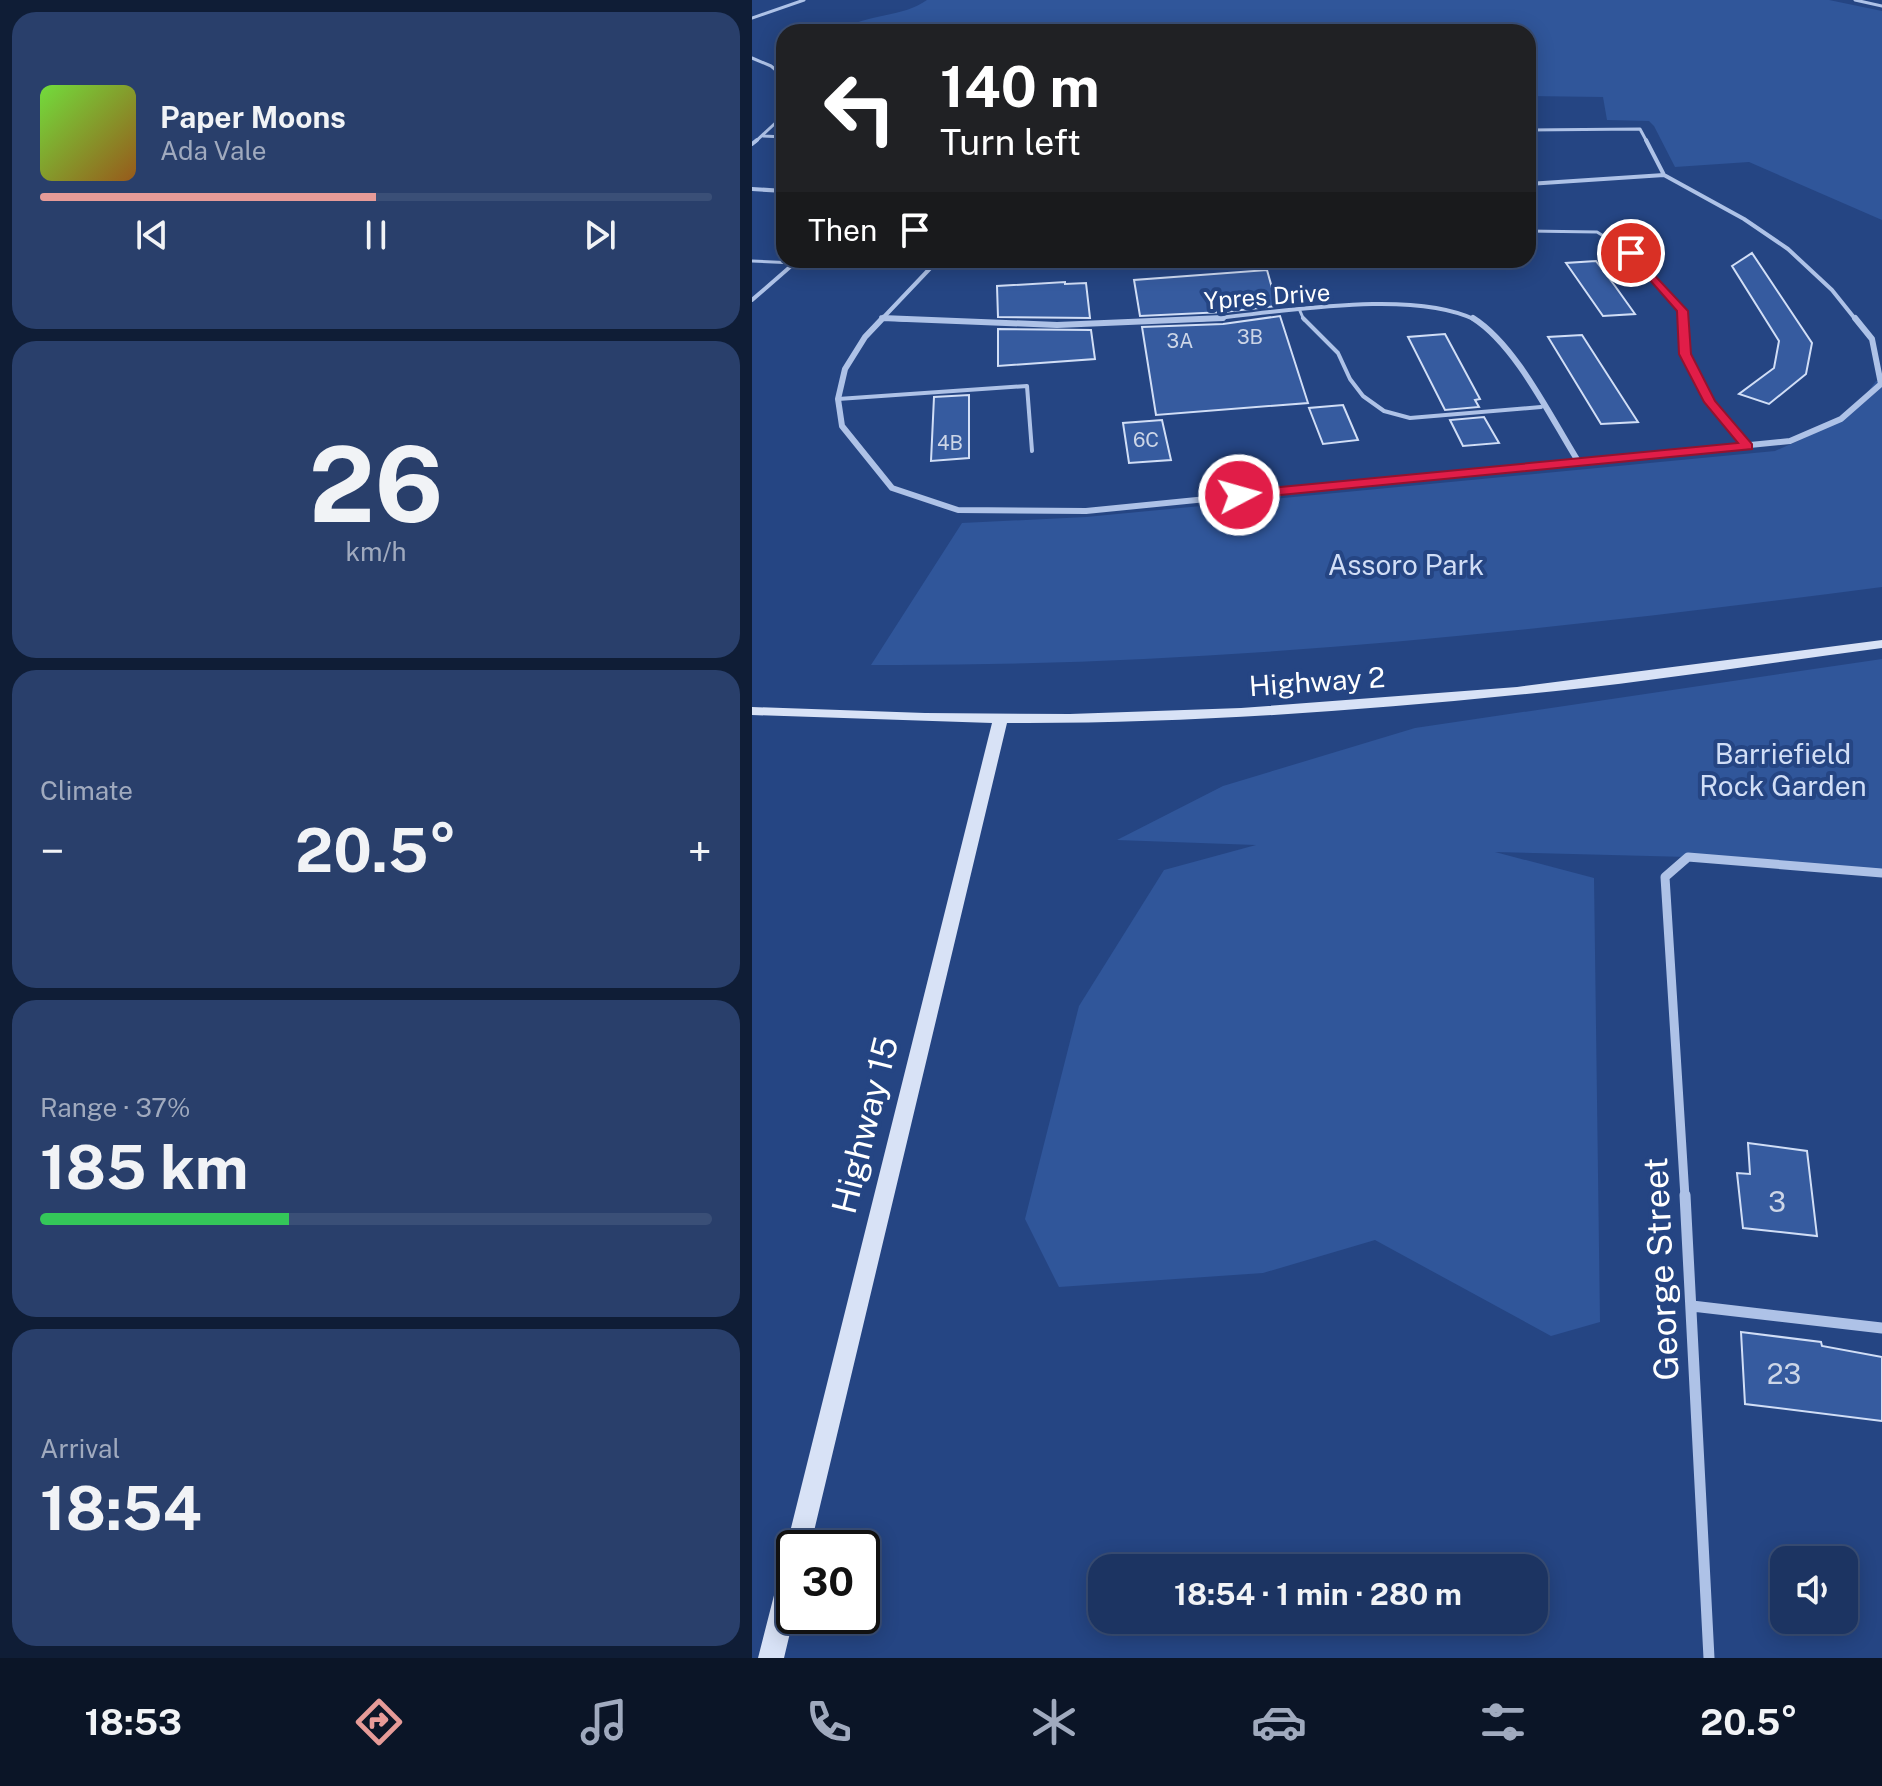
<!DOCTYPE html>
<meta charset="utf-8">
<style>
body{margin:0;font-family:"Public Sans",sans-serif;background:#293f6b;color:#f1f3f6;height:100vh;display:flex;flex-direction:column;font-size:30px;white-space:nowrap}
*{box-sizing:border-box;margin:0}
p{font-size:26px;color:#a0aabe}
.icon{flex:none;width:44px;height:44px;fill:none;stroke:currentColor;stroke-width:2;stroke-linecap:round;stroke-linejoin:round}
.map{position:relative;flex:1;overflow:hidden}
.details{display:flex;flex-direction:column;gap:12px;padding:12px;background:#0f1d36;width:752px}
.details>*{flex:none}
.banner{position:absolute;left:24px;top:24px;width:760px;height:244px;border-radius:24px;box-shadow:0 4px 20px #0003,0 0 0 2px #3a4f77;background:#202124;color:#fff;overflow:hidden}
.controls{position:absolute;left:1018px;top:1546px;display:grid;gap:16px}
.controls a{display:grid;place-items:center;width:88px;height:88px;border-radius:16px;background:#1c3462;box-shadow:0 4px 20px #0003,0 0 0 2px #3a4f77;font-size:40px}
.speed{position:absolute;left:24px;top:1530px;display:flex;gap:16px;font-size:40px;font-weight:700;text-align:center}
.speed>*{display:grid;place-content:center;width:104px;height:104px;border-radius:50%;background:#1c3462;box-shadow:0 4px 20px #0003,0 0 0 2px #3a4f77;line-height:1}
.speed .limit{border:4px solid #111;border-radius:12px;background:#fff;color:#111}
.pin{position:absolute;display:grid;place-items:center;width:68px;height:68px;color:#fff;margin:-34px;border:4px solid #fff;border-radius:50%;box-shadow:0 2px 8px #0007}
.me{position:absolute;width:88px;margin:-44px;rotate:84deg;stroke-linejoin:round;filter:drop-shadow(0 0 6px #0008)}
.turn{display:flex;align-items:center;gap:28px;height:168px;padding:0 32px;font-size:36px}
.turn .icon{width:104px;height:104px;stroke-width:2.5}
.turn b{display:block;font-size:56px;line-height:68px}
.then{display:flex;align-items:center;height:76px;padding:0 32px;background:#0003;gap:16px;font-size:30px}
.big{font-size:60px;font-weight:700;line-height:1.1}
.details .widget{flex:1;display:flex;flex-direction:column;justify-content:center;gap:12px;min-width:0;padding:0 28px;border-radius:24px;background:#293f6b}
.details .dial{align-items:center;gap:0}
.dial b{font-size:104px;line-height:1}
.song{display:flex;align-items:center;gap:24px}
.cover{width:96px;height:96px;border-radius:12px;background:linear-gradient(135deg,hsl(100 70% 55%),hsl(30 70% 35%))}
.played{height:8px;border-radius:4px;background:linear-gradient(90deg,#e69b98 50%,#3a4f77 50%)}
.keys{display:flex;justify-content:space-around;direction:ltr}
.heat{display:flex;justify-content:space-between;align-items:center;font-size:44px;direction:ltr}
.charge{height:12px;border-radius:6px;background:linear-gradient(90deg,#34c759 37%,#3a4f77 0)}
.trip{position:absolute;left:336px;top:1554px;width:460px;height:80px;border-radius:24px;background:#1c3462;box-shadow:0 4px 20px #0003,0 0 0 2px #3a4f77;font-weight:700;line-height:80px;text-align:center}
.menu{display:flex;height:128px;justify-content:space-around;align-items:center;background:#0b1527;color:#a0aabe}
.menu .icon{width:56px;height:56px}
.menu .active{color:#e69b98}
.menu b{font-size:36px;color:#f1f3f6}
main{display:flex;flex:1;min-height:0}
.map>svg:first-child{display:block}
.green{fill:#30569a}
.building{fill:#365b9f;stroke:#d1def6;stroke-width:2}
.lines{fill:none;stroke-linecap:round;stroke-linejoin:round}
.lane-far1{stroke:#aec2e7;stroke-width:3}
.lane{stroke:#aec2e7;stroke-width:4}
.street-far4{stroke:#aec2e7;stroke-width:3}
.street-far3{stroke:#aec2e7;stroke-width:4}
.street-far2{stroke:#aec2e7;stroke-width:6}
.street-far1{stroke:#aec2e7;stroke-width:9}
.street{stroke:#aec2e7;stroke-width:11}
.secondary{fill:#d8e2f6;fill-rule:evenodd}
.route{fill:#e11d48;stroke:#92132f;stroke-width:2}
.labels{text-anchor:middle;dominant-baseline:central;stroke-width:8;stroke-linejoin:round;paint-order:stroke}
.far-number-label{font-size:20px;fill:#cdd6e7}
.far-street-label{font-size:24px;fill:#fff;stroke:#254583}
.park-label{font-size:28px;fill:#d1def6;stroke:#254583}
.street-label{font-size:28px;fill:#fff;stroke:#254583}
.near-number-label{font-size:28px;fill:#cdd6e7}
.near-street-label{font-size:34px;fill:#fff;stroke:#254583}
</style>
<main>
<section class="details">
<div class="widget">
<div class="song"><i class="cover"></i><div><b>Paper Moons</b><p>Ada Vale</p></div></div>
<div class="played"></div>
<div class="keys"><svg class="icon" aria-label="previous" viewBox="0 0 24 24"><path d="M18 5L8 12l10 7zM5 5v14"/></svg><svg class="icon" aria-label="pause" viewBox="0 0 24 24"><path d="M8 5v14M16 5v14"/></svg><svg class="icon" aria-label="next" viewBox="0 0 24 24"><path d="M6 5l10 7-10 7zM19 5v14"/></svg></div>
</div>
<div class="widget dial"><b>26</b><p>km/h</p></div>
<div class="widget"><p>Climate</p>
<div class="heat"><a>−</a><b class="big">20.5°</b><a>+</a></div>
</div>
<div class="widget"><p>Range · 37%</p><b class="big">185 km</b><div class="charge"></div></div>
<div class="widget"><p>Arrival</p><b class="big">18:54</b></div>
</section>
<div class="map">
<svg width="1130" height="1658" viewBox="0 0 1130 1658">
<rect width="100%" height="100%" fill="#254583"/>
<path class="green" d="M175,0H1077L1130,11V220L997,162L923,167L902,126L897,121L855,120L851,97L776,96L779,70L776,69V32L88,31C115,13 150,18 175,0Z
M1124,381H1130V587C794,631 458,667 119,665L210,523L334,517L1023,451C1068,431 1094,422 1124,381Z
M1130,659V873L936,857L743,852L842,878L848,1322L799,1336L623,1240L511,1273L307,1287L273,1219L327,1006L412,870L504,845L365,840L471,786L663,728Z"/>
<path class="building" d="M1000,253L1060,343L1054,374L1017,404L987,394L1022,368L1027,341L980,266Z
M844,261L863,286L883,314L851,316L814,263Z
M515,270L525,306L472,312L388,316L382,280Z
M313,282V284L334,283L338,318L246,317L245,286Z
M528,316L556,403L404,415L390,327L471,324Z
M246,329L339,330L343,359L246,366Z
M693,334L728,399L723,400L727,407L693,410L656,337Z
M830,335L886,422L849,424L796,337Z
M217,395V458L179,461L182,397Z
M591,405L606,440L571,444L557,408Z
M732,417L747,443L711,446L698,420Z
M410,420L419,460L377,463L371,423Z
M996,1143L1055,1151L1065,1236L991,1228L985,1173L998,1174Z
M989,1332L1069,1342L1070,1346L1130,1357V1421L993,1404Z"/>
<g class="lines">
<path class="lane-far1" d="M776,231L845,232L879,253L931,311V320
M0,261L43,263
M548,311L552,320"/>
<path class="lane" d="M551,318L586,353L598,379L611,396L632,411L658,418L789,407
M931,318L933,354L958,402L995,446
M86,399L275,386L280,451"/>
<path class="street-far4" d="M1103,0L1130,6
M0,18L52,0
M0,58L19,66L32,77
M776,130L888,129L895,142
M11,136L32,137
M3,142L32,115"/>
<path class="street-far3" d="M894,140L912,175L992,219L1036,249L1080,290L1104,320
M0,144L5,140
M776,184L912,175
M0,189L32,191
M0,300L46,260
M130,318L156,320
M129,320L186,260
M445,320C521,314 657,287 724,320"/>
<path class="street-far2" d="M130,318L305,325L471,318
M131,318L113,337L93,369L86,399L90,426L140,488L206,510L334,511L1038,441L1089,419L1129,384L1120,339L1103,318
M721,318C764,345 799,418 826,461"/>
<path class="street-far1" d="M933,1197L913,877L936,857L1130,873"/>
<path class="street" d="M933,1195L957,1658
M940,1306L1130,1328"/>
<path class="secondary" d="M1130,640V648C1008,664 886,684 763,695C595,712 424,724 255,723L58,1548H42V1616L32,1658H6L30,1564L36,1554L34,1548L240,723L0,715V707L173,713L318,714L489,708L765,687Z"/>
</g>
<path class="route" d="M879,250L936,311L939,354L963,401L1000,444V449L487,499L480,495L487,491L986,443L952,402L927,354L925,311L876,255V251Z"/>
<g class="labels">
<g class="far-number-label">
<text x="498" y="337">3B</text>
<text x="428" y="341">3A</text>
<text x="394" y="440">6C</text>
<text x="198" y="443">4B</text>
</g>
<g class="far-street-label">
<text transform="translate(515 296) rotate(-4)">Ypres Drive</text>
</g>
<g class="park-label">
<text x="654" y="564">Assoro Park</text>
<text x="1031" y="753">Barriefield<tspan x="1031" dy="32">Rock Garden</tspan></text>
</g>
<g class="street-label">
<text transform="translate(565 681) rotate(-4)">Highway 2</text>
</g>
<g class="near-number-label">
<text x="1025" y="1201">3</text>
<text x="1032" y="1373">23</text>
</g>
<g class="near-street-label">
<text transform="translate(113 1125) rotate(-76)">Highway 15</text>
<text transform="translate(909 1269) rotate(-93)">George Street</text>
</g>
</g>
</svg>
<div class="controls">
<a><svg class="icon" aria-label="sound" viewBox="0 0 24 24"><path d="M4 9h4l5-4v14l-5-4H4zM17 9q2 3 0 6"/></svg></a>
</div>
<div class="speed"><div class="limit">30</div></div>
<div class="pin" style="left:879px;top:253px;background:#d93025"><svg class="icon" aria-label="arrive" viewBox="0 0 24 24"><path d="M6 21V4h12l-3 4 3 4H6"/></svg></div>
<svg class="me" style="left:487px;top:495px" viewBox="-20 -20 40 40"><circle r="17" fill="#e11d48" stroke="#fff" stroke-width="3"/><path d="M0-11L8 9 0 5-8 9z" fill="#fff"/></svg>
<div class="trip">18:54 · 1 min · 280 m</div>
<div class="banner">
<div class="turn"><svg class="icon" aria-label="left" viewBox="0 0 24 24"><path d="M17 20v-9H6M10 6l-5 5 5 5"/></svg><div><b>140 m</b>Turn left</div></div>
<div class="then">Then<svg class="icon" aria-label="arrive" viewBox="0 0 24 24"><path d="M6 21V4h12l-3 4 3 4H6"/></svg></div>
</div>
</div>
</main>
<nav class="menu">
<b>18:53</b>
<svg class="icon active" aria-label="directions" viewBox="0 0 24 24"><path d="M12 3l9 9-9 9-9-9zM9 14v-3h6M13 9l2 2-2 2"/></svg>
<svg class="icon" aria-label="music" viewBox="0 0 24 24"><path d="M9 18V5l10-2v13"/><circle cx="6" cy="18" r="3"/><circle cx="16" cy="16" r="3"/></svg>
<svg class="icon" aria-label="phone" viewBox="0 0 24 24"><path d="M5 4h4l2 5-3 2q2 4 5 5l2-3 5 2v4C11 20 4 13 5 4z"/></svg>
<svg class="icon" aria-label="climate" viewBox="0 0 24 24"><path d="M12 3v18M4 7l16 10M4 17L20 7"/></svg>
<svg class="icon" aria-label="car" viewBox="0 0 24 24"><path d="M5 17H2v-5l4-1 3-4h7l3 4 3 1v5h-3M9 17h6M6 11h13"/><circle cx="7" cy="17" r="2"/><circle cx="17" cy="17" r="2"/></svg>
<svg class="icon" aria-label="filters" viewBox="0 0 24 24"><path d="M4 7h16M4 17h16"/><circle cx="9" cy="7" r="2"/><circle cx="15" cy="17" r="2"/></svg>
<b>20.5°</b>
</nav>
